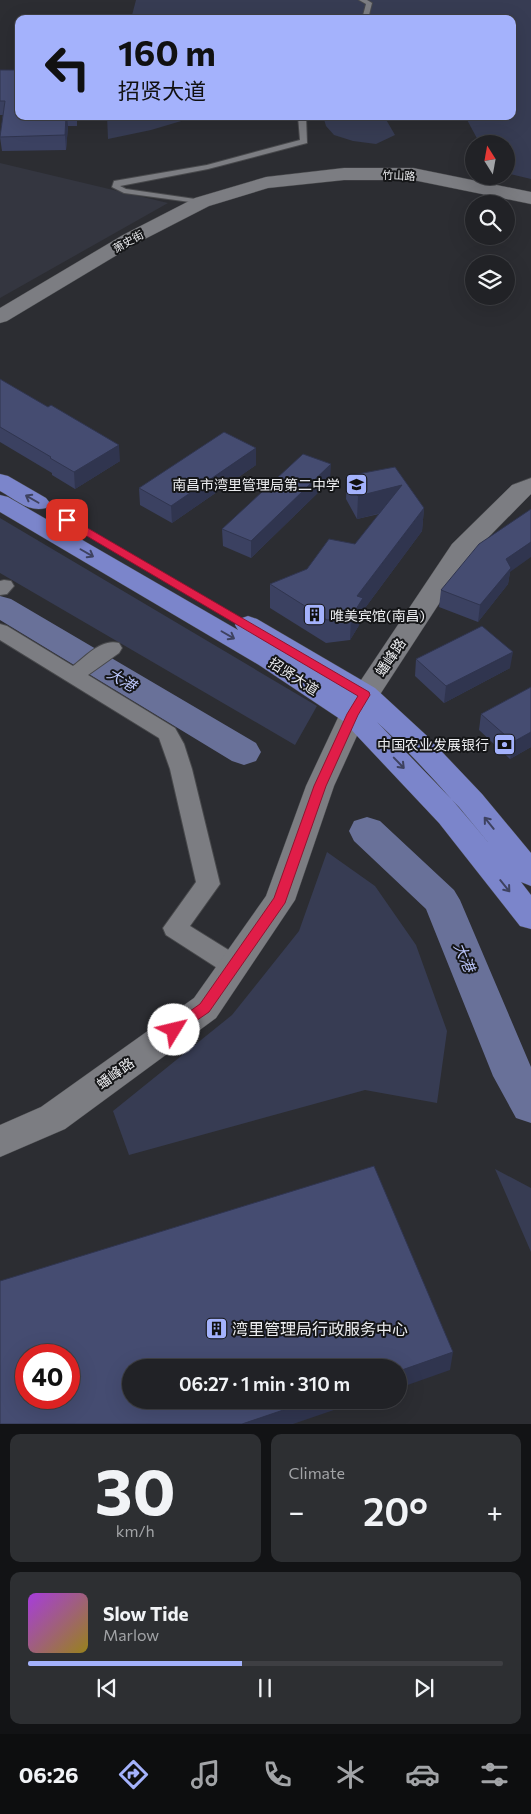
<!DOCTYPE html>
<meta charset="utf-8">
<style>
body{margin:0;font-family:Commissioner,"Noto Sans SC",sans-serif;background:#2d2f32;color:#f1f3f6;height:100vh;display:flex;flex-direction:column;font-size:19px;white-space:nowrap}
*{box-sizing:border-box;margin:0}
p{font-size:16px;color:#a2a4a7}
.icon{flex:none;width:28px;height:28px;fill:none;stroke:currentColor;stroke-width:2;stroke-linecap:round;stroke-linejoin:round}
.map{position:relative;height:1424px;overflow:hidden}
.drawer{display:flex;flex-direction:column;gap:10px;padding:10px;background:#121315;flex:1}
.drawer>*{flex:none}
.hud{position:absolute;left:15px;top:15px;width:501px;height:105px;border-radius:10px;box-shadow:0 5px 20px #0002,0 0 0 1px #3e3f43;background:#a4b2fc;color:#111;overflow:hidden}
.needle{width:32px;rotate:349deg}
.fabs{position:absolute;left:465px;top:135px;display:grid;gap:10px}
.fabs a{display:grid;place-items:center;width:50px;height:50px;border-radius:50%;background:#212226;box-shadow:0 5px 20px #0002,0 0 0 1px #3e3f43;font-size:25px}
.speed{position:absolute;left:15px;top:1344px;display:flex;gap:10px;font-size:25px;font-weight:700;text-align:center}
.speed>*{display:grid;place-content:center;width:65px;height:65px;border-radius:50%;background:#212226;box-shadow:0 5px 20px #0002,0 0 0 1px #3e3f43;line-height:1}
.speed .limit{border:8px solid #d22;background:#fff;color:#111}
.pin{position:absolute;display:grid;place-items:center;width:42px;height:42px;color:#fff;margin:-21px;border-radius:10px;box-shadow:0 2px 8px #0006}
.me{position:absolute;width:55px;margin:-28px;rotate:54deg;stroke-linejoin:round;filter:drop-shadow(0 0 4px #0008)}
.turn{display:flex;align-items:center;gap:18px;height:105px;padding:0 20px;font-size:22px}
.turn .icon{width:65px;height:65px;stroke-width:2.5}
.turn b{display:block;font-size:35px;line-height:42px}
.big{font-size:38px;font-weight:600;line-height:1.1}
.drawer .widget{flex:1;display:flex;flex-direction:column;justify-content:center;gap:8px;min-width:0;padding:0 18px;border-radius:10px;background:#2d2f32}
.drawer .dial{align-items:center;gap:0}
.dial b{font-size:65px;line-height:1}
.song{display:flex;align-items:center;gap:15px}
.cover{width:60px;height:60px;border-radius:8px;background:linear-gradient(135deg,hsl(280 70% 55%),hsl(50 70% 35%))}
.played{height:5px;border-radius:2px;background:linear-gradient(90deg,#a4b2fc 45%,#3e3f43 45%)}
.keys{display:flex;justify-content:space-around;direction:ltr}
.heat{display:flex;justify-content:space-between;align-items:center;font-size:28px;direction:ltr}
.drawer .tiles{flex:1;display:grid;gap:10px;grid-template-columns:1fr 1fr}
.widget:last-child{grid-column:span 2}
.trip{position:absolute;left:122px;top:1359px;width:285px;height:50px;border-radius:25px;background:#212226;box-shadow:0 5px 20px #0002,0 0 0 1px #3e3f43;font-weight:600;line-height:50px;text-align:center}
.tab-bar{display:flex;height:80px;justify-content:space-around;align-items:center;background:#0d0e0f;color:#a2a4a7}
.tab-bar .icon{width:35px;height:35px}
.tab-bar .current{color:#a4b2fc}
.tab-bar b{font-size:22px;color:#f1f3f6}
.map>svg:first-child{display:block}
.built{fill:#343640}
.green{fill:#373c53}
.lines{fill:none;stroke-linecap:round;stroke-linejoin:round}
.river{fill:#697199;fill-rule:evenodd}
.lane-casing{stroke:#48494c;stroke-width:2}
.street-casing{stroke:#48494c;stroke-width:2}
.secondary-casing{stroke:#48494c;stroke-width:1}
.primary-casing{stroke:#48494c;stroke-width:1}
.lane{fill:#7c7d82;fill-rule:evenodd}
.street{fill:#7c7d82;fill-rule:evenodd}
.secondary{fill:#7c7d82;fill-rule:evenodd}
.primary{fill:#7b85cb;fill-rule:evenodd}
.wall{fill:#3b4161}
.shaded-wall{fill:#30354f}
.building{fill:#454c71;stroke:#30354f;fill-rule:evenodd}
.oneway{stroke:#3e4260}
.route{fill:#e11d48;stroke:#92132f}
.labels{text-anchor:middle;dominant-baseline:central;stroke-width:4;stroke-linejoin:round;paint-order:stroke}
.far-street-label{font-size:11px;fill:#ebecef;stroke:#151618}
.poi-label{font-size:14px;fill:#ebecef;stroke:#151618;text-anchor:end}
.street-label{font-size:14px;fill:#ebecef;stroke:#151618}
.water-label{font-size:15px;font-style:italic;fill:#bbc6fa;stroke:#151618}
.near-poi-label{font-size:16px;fill:#ebecef;stroke:#151618;text-anchor:start}
</style>
<div class="map">
<svg width="531" height="1424" viewBox="0 0 531 1424">
<rect width="100%" height="100%" fill="#2c2d32"/>
<path class="built" d="M0,163L168,203L0,298Z"/>
<path class="green" d="M136,0H531V179L506,173V144H480L465,116H512V19H131Z
M107,116H198L151,130L108,139Z
M323,116H384L395,135L376,144L353,141L334,135L326,126Z
M0,518L317,706L295,745L0,573Z
M327,852L375,886L416,945L447,1031L437,1103L365,1090L129,1155L113,1111L232,1015L299,931Z
M495,1169L531,1188V1252Z"/>
<g class="lines">
<path class="river" d="M0,596L11,599L256,743L261,752L256,761L244,765L232,761L0,620Z
M367,817L380,821L454,890L460,900L531,1067V1123L516,1118L493,1076L426,909L354,841L349,831L354,821Z"/>
<defs>
<path id="lane" d="M359,0H367L372,3L368,19H362L366,4Z
M298,116H306L307,143L208,169L120,186L126,189L202,200L206,202L205,204L124,193L112,187L114,181L207,165L300,140Z"/>
<path id="street" d="M4,580L11,581L14,586L7,594L0,595V581Z
M0,624L7,626L73,666C86,656 102,638 119,643L122,648L119,653L88,675L175,728L184,744L192,769L220,884L190,926L243,959L246,966L243,973L234,976L225,973L166,935L163,928L196,882L170,769L159,738L0,640Z"/>
<path id="secondary" d="M344,168H413L531,192V204L413,180H344L268,188L209,206L137,243L7,321L0,323V308L123,235L195,198L266,177Z
M531,478V494L470,556L366,716L334,786L295,900L216,1018L65,1129L0,1157V1125L41,1107L194,998L266,896L306,786L343,707L452,544L512,485Z"/>
<path id="primary" d="M0,474L8,476L46,498L50,503L46,508C29,513 15,499 0,491Z
M0,495L8,497L238,630L235,625L239,619L248,616L257,619L375,688L426,735L482,794L531,853V886L521,882L531,895V929L520,926L439,823L343,721L259,665L0,512ZM377,722C419,761 456,803 492,847L459,807Z"/>
</defs>
<use href="#lane" class="lane-casing"/>
<use href="#street" class="street-casing"/>
<use href="#secondary" class="secondary-casing"/>
<use href="#primary" class="primary-casing"/>
<use href="#lane" class="lane"/>
<use href="#street" class="street"/>
<use href="#secondary" class="secondary"/>
<use href="#primary" class="primary"/>
</g>
<path class="wall" d="M0,70L19,116H77V126H68L66,150L2,151L0,137L3,115H0Z
M0,379L120,461L75,489L52,475V473L0,442Z
M256,465L172,523L140,505L139,488Z
M347,476L424,508L422,531L362,612L361,622L350,640L326,643L270,608V584L307,569L355,544L379,514L357,519L346,499Z
M330,481L251,558L223,546L222,529Z
M510,572L508,584L478,622L439,607L441,590Z
M416,659L510,668L444,703L415,676Z
M531,687V747L510,759L479,730L481,714Z"/>
<path class="shaded-wall" d="M66,116H67L68,126L66,150L65,135Z
M119,445L120,461L75,489L74,472Z
M256,448V465L172,523L171,506Z
M331,464L330,481L251,558V541Z
M402,485L400,508L357,519L358,496Z
M424,508L422,531L362,612L361,622L350,640L351,617L357,596Z
M531,542V557L510,572L508,584L478,622L480,605L506,559Z
M513,652L510,668L444,703L446,686Z
M531,732V747L510,759L513,742Z
M453,1352L450,1370L399,1388V1371Z
M313,1400H363L293,1424H242Z"/>
<path class="building" d="M17,66H19V116H66L65,135L0,137L5,101H0V70H16Z
M0,379L48,407L51,405L119,445L74,472L50,458L51,457L0,427Z
M224,432L256,448L171,506L139,488Z
M303,454L331,464L251,541L222,529Z
M395,467L424,508L357,596L363,598L351,617L327,620L270,584L307,569L329,539L355,544L402,485L358,496L347,476Z
M531,509V542L506,559L511,568L480,605L441,590L479,544Z
M482,626L513,652L446,686L416,659Z
M531,687V732L513,742L481,714Z
M374,1166L453,1352L399,1371V1368H131V1400H313L242,1424H0V1281ZM26,1355H69V1398H26Z"/>
<defs><path id="oneway-shaft" d="M-6 0H5M1.5-3L5.5 0L1.5 3" fill="none" stroke-width="1.6" stroke-linecap="round" stroke-linejoin="round" transform="scale(1.25)"/></defs>
<g class="oneway">
<use href="#oneway-shaft" transform="translate(32 499) rotate(-150)"/>
<use href="#oneway-shaft" transform="translate(87 553) rotate(30)"/>
<use href="#oneway-shaft" transform="translate(228 635) rotate(30)"/>
<use href="#oneway-shaft" transform="translate(399 763) rotate(46)"/>
<use href="#oneway-shaft" transform="translate(489 823) rotate(-129)"/>
<use href="#oneway-shaft" transform="translate(505 886) rotate(51)"/>
</g>
<path class="route" d="M67,516L369,692L370,695L358,715L326,786L285,903L209,1012L174,1036L169,1034L167,1030L169,1026L200,1004L274,898L314,786L347,714L358,696L63,522L62,520Z"/>
<defs>
<symbol id="school-square" viewBox="-11 -11 22 22"><rect x="-9" y="-9" width="18" height="18" rx="4" fill="#a4b2fc" stroke="#151618"/><path d="M0-5L7-2L0 1L-7-2ZM-4 1L0 2.5L4 1V4Q0 6-4 4Z" fill="#111"/></symbol>
<symbol id="building-square" viewBox="-11 -11 22 22"><rect x="-9" y="-9" width="18" height="18" rx="4" fill="#a4b2fc" stroke="#151618"/><path d="M-4-6H4V6H1V3H-1V6H-4ZM-2.5-4.3h1.7v1.8h-1.7ZM.8-4.3h1.7v1.8H.8ZM-2.5-1h1.7V.8h-1.7ZM.8-1h1.7V.8H.8Z" fill="#111"/></symbol>
<symbol id="bank-square" viewBox="-11 -11 22 22"><rect x="-9" y="-9" width="18" height="18" rx="4" fill="#a4b2fc" stroke="#151618"/><path d="M-6-4H6V4H-6ZM0-2.3a2.3 2.3 0 1 0 0 4.6a2.3 2.3 0 1 0 0-4.6Z" fill="#111"/></symbol>
</defs>
<g fill-rule="evenodd">
<use href="#school-square" x="344" y="472" width="25" height="25"/>
<use href="#building-square" x="302" y="602" width="25" height="25"/>
<use href="#bank-square" x="492" y="732" width="25" height="25"/>
<use href="#building-square" x="204" y="1316" width="25" height="25"/>
</g>
<g class="labels">
<g class="far-street-label">
<text transform="translate(399 175) rotate(2)">竹山路</text>
<text transform="translate(128 241) rotate(-29)">萧史街</text>
</g>
<g class="poi-label">
<text x="340" y="484">南昌市湾里管理局第二中学</text>
<text x="330" y="615" text-anchor="start">唯美宾馆(南昌)</text>
<text x="489" y="744">中国农业发展银行</text>
</g>
<g class="street-label">
<text transform="translate(390 657) rotate(-56)">蟠峰路</text>
<text transform="translate(294 676) rotate(33)">招贤大道</text>
<text transform="translate(115 1073) rotate(-36)">蟠峰路</text>
</g>
<g class="water-label">
<text transform="translate(122 679) rotate(31)">大港</text>
<text transform="translate(465 957) rotate(67)">大港</text>
</g>
<g class="near-poi-label">
<text x="232" y="1328">湾里管理局行政服务中心</text>
</g>
</g>
</svg>
<div class="fabs">
<a><svg class="needle" viewBox="-14 -14 28 28"><path d="M0-13l5 13h-10z" fill="#e53935"/><path d="M0 13l5-13h-10z" fill="#a2a4a7"/></svg></a>
<a><svg class="icon" aria-label="search" viewBox="0 0 24 24"><circle cx="10" cy="10" r="6"/><path d="M15 15l6 6"/></svg></a>
<a><svg class="icon" aria-label="layers" viewBox="0 0 24 24"><path d="M12 4l9 5-9 5-9-5zM3 14l9 5 9-5"/></svg></a>
</div>
<div class="speed"><div class="limit">40</div></div>
<div class="pin" style="left:67px;top:520px;background:#d93025"><svg class="icon" aria-label="arrive" viewBox="0 0 24 24"><path d="M6 21V4h12l-3 4 3 4H6"/></svg></div>
<svg class="me" style="left:174px;top:1030px" viewBox="-20 -20 40 40"><circle r="19" fill="#fff"/><path d="M0-13L10 11 0 6-10 11z" fill="#e11d48"/></svg>
<div class="trip">06:27 · 1 min · 310 m</div>
<div class="hud">
<div class="turn"><svg class="icon" aria-label="left" viewBox="0 0 24 24"><path d="M17 20v-9H6M10 6l-5 5 5 5"/></svg><div><b>160 m</b>招贤大道</div></div>
</div>
</div>
<section class="drawer">
<div class="tiles">
<div class="widget dial"><b>30</b><p>km/h</p></div>
<div class="widget"><p>Climate</p>
<div class="heat"><a>−</a><b class="big">20°</b><a>+</a></div>
</div>
<div class="widget">
<div class="song"><i class="cover"></i><div><b>Slow Tide</b><p>Marlow</p></div></div>
<div class="played"></div>
<div class="keys"><svg class="icon" aria-label="previous" viewBox="0 0 24 24"><path d="M18 5L8 12l10 7zM5 5v14"/></svg><svg class="icon" aria-label="pause" viewBox="0 0 24 24"><path d="M8 5v14M16 5v14"/></svg><svg class="icon" aria-label="next" viewBox="0 0 24 24"><path d="M6 5l10 7-10 7zM19 5v14"/></svg></div>
</div>
</div>
</section>
<nav class="tab-bar">
<b>06:26</b>
<svg class="icon current" aria-label="directions" viewBox="0 0 24 24"><path d="M12 3l9 9-9 9-9-9zM9 14v-3h6M13 9l2 2-2 2"/></svg>
<svg class="icon" aria-label="music" viewBox="0 0 24 24"><path d="M9 18V5l10-2v13"/><circle cx="6" cy="18" r="3"/><circle cx="16" cy="16" r="3"/></svg>
<svg class="icon" aria-label="phone" viewBox="0 0 24 24"><path d="M5 4h4l2 5-3 2q2 4 5 5l2-3 5 2v4C11 20 4 13 5 4z"/></svg>
<svg class="icon" aria-label="climate" viewBox="0 0 24 24"><path d="M12 3v18M4 7l16 10M4 17L20 7"/></svg>
<svg class="icon" aria-label="car" viewBox="0 0 24 24"><path d="M5 17H2v-5l4-1 3-4h7l3 4 3 1v5h-3M9 17h6M6 11h13"/><circle cx="7" cy="17" r="2"/><circle cx="17" cy="17" r="2"/></svg>
<svg class="icon" aria-label="filters" viewBox="0 0 24 24"><path d="M4 7h16M4 17h16"/><circle cx="9" cy="7" r="2"/><circle cx="15" cy="17" r="2"/></svg>
</nav>
